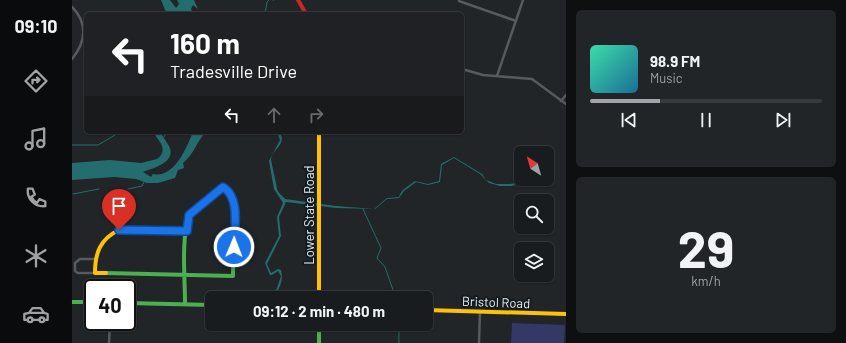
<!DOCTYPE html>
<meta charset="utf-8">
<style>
body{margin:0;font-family:Barlow,sans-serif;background:#222527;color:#f1f3f6;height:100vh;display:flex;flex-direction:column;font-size:15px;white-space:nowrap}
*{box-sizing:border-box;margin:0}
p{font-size:13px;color:#9fa1a4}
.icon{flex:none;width:22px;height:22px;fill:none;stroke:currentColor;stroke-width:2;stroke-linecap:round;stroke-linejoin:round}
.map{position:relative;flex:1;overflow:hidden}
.details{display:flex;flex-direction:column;gap:10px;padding:10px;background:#0e0f10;width:280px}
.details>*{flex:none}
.hud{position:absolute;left:12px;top:12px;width:380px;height:122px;border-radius:6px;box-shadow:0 1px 3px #0004,0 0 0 1px #373a3c;background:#202124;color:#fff;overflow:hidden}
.needle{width:26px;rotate:323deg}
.buttons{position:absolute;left:442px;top:146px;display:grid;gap:8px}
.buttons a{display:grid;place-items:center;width:40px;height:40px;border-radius:6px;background:#191c1e;box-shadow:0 1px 3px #0004,0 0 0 1px #373a3c;font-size:20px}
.speed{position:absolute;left:12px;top:279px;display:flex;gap:8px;font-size:20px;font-weight:700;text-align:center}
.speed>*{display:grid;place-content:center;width:52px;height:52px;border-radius:50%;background:#191c1e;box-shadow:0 1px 3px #0004,0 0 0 1px #373a3c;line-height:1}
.speed .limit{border:2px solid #111;border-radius:6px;background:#fff;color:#111}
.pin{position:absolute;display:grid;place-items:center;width:34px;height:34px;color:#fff;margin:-41px -17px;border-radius:50% 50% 50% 0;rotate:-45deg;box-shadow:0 0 4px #0007}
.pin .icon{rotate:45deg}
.me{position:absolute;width:44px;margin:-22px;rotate:1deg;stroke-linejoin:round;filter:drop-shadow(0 0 3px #0008)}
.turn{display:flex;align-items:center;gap:14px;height:84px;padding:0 20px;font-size:18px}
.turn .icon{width:52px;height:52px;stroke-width:2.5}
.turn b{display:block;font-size:28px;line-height:34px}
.lanes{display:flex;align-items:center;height:38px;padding:0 20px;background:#0003;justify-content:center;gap:20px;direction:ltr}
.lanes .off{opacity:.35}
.details .card{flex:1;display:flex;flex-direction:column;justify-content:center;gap:6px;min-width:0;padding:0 14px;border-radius:6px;background:#222527}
.details .dial{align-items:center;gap:0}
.dial b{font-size:52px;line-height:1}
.song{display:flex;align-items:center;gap:12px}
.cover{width:48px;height:48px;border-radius:6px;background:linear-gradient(135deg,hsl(160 70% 55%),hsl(200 70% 35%))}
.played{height:4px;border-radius:2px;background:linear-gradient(90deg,#a0a5a9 30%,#373a3c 30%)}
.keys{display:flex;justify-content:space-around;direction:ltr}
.trip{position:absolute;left:133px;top:291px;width:228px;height:40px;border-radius:6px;background:#191c1e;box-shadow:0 1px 3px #0004,0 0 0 1px #373a3c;font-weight:700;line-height:40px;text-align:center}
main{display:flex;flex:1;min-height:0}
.tab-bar{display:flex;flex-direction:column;width:72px;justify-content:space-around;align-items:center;background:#0a0b0c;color:#9fa1a4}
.tab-bar .icon{width:28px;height:28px}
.tab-bar .selected{color:#a0a5a9}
.tab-bar b{font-size:18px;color:#f1f3f6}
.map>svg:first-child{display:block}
.green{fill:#343865}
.water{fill:#246d6f}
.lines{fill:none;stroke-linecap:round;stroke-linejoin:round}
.stream{stroke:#246d6f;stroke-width:1}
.street{stroke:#575b5e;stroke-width:2.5}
.fast{stroke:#4caf50;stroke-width:4}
.slow{stroke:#ffc107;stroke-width:4}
.jam{stroke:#c62828;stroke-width:4}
.route-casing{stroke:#114b97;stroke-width:10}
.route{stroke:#1a73e8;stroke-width:7}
.labels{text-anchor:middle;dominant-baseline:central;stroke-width:4;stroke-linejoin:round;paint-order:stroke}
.street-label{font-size:13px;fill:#e5eaee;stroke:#141c21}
</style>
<main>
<nav class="tab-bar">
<b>09:10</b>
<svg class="icon selected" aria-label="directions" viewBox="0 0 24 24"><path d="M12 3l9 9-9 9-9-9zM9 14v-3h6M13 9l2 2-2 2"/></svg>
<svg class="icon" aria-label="music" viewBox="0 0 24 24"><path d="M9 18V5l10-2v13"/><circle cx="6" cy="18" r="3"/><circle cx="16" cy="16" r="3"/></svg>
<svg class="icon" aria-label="phone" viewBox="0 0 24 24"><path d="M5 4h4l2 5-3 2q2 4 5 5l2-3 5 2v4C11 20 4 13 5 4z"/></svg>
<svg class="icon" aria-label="climate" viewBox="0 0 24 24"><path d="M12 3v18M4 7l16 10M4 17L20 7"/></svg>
<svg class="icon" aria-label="car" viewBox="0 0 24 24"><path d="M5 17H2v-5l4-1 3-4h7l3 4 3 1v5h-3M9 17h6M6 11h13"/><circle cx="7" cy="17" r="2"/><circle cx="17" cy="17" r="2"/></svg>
</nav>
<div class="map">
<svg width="494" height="343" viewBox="0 0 494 343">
<rect width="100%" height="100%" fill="#212528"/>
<path class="green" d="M440,323L493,325L492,343H439Z"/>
<path class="water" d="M89,0H98L104,8L107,4L105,0H122L126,9L121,5L119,9L121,14H98L93,10Z
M81,132H88C91,137 94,141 97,146C105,162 82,168 71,172L79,177L81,174C102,179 115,147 121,132H134C124,142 123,153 111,163L112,168L106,170L103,178L86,183H75L64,179L42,177L0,180V163L38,160L69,163L85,159C97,150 87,141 81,132Z
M205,132H207C216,144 201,148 199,159C199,161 205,186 205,189C206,193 211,196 213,199L264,206L302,209L315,198L327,197C329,189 337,186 343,181L356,184L367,181L369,164L382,157L410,174L414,180L424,184H438L472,179L439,186H428L417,183L408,174L382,158L370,165L368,182L356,185L344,182L332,191L327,198L315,199L303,209L264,208L214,202L207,217L209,236L195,264L199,273L206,269L209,270C212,281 207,289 201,298H199L205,288L209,276L206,271L200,275H198L193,263L207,236L205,217L211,203L202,189L197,161L208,140Z"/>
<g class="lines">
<path class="stream" d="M201,0H202
M193,14L195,2L197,0
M92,137L94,132
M0,145H26L48,132
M56,189L70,186L72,182
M1,194L27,189
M291,209L309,248L305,258L313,267L321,290L320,298
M327,343C326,336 328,331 327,324"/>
<path class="street" d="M387,1L444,21
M0,7C16,23 14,42 0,59
M390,69L411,75L460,79L494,104
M425,76L451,0
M489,101L494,95
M23,259H8L3,263V271L6,273H23
M37,343L38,322
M407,343L408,311"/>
<path class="fast" d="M34,273L161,276L162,203L154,188L151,187L129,203L117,214C109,242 113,275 113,304
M0,302H21
M55,303L140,305
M247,324V343"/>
<path class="slow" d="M247,132V298
M34,273H23C23,253 28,239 47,230L115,231
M354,310L494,314"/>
<path class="jam" d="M226,0L234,14"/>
</g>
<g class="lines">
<defs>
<path id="route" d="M47,230L115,231L117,215L151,187C169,198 162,229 162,247"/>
</defs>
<use href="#route" class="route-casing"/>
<use href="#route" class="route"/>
</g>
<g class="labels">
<g class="street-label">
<text transform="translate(237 215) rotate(-90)">Lower State Road</text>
<text transform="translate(424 302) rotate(2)">Bristol Road</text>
</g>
</g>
</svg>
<div class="buttons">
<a><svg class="needle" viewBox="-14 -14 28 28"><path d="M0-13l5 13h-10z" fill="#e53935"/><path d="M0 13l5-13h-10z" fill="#9fa1a4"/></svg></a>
<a><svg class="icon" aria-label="search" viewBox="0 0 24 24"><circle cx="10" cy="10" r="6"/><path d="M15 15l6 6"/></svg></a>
<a><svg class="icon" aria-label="layers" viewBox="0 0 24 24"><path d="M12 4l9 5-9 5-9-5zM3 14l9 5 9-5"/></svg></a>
</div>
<div class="speed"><div class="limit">40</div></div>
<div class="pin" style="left:47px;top:230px;background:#d93025"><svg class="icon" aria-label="arrive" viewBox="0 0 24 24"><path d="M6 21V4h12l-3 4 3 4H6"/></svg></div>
<svg class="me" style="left:162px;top:247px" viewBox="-20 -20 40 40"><circle r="17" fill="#1a73e8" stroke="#fff" stroke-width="3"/><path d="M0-11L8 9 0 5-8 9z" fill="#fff"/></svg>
<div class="trip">09:12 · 2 min · 480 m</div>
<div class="hud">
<div class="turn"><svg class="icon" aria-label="left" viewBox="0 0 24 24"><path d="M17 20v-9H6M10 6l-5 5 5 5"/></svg><div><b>160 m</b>Tradesville Drive</div></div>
<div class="lanes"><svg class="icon" aria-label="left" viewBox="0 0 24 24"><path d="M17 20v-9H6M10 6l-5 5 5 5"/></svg><svg class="icon off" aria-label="ahead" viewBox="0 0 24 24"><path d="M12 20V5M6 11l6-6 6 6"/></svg><svg class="icon off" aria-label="right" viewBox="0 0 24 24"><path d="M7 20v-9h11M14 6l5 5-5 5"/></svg></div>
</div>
</div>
<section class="details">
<div class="card">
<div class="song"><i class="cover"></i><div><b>98.9 FM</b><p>Music</p></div></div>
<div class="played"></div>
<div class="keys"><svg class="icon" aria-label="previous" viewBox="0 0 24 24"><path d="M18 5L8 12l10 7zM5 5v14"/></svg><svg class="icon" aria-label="pause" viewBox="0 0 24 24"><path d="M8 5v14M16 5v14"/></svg><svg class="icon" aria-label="next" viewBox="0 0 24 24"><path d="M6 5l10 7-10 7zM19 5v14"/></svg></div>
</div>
<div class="card dial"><b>29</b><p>km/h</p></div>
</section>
</main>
